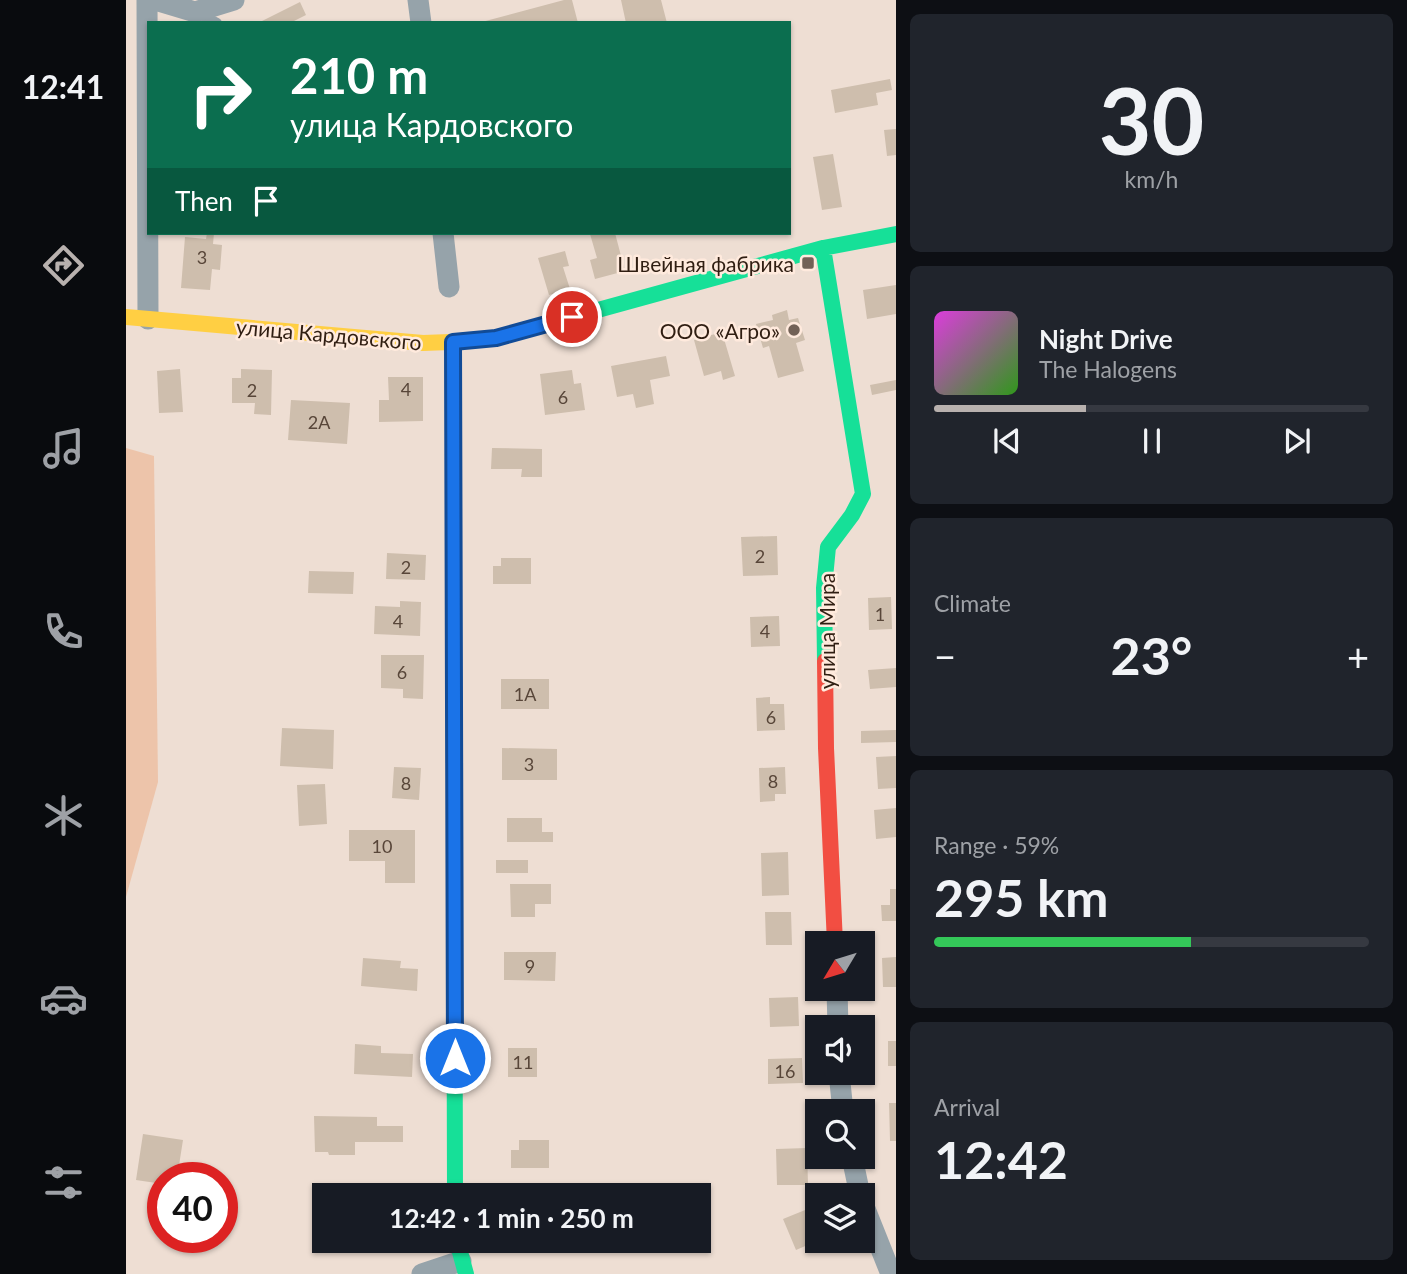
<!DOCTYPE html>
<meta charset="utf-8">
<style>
body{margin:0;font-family:Lato,sans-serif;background:#20242c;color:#f1f3f6;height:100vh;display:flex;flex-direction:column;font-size:26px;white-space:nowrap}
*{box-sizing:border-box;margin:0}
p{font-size:23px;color:#9ea1a6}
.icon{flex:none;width:38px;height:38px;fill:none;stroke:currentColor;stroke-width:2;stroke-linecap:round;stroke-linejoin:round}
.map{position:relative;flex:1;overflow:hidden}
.sheet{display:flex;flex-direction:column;gap:14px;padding:14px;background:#0d0f14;width:511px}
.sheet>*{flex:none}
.hud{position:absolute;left:21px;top:21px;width:644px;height:214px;border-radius:0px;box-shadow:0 2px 5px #0004;background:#0b6e4f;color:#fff;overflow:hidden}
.needle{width:46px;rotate:232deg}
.fabs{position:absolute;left:679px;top:931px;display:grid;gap:14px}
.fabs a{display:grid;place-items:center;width:70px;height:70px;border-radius:0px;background:#171b24;box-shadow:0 2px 5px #0004;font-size:35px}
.speed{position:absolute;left:21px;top:1162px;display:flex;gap:14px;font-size:35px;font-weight:700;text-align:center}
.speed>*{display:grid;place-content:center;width:91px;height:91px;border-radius:50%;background:#171b24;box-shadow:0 2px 5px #0004;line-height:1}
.speed .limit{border:10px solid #d22;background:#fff;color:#111}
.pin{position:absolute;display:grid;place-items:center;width:60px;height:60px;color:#fff;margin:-30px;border:4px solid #fff;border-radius:50%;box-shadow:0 2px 7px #0007}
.me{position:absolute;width:77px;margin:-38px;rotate:0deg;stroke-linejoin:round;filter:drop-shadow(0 0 5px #0008)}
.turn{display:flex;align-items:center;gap:24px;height:147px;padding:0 28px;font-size:32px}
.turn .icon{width:91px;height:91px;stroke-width:2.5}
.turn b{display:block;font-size:49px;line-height:60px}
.then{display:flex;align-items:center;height:66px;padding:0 28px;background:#0003;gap:14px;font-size:26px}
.big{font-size:52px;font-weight:700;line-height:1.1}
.sheet .widget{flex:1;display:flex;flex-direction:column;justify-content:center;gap:10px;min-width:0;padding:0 24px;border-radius:10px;background:#20242c}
.sheet .dial{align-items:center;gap:0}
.dial b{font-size:91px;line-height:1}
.song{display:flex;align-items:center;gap:21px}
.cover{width:84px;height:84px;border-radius:10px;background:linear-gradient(135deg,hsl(300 70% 55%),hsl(110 70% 35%))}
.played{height:7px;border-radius:4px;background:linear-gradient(90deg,#b8b1ae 35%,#363941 35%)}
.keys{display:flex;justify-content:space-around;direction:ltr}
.heat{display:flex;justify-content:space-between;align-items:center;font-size:38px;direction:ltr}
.charge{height:10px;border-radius:5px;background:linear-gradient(90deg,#34c759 59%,#363941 0)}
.trip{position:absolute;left:186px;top:1183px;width:399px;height:70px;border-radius:0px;background:#171b24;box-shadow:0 2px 5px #0004;font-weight:700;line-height:70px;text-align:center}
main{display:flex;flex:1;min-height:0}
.menu{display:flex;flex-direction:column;width:126px;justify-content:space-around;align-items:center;background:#090b0e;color:#9ea1a6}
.menu .icon{width:49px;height:49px}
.menu .active{color:#b8b1ae}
.menu b{font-size:32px;color:#f1f3f6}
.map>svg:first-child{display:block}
.green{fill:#edc4aa}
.building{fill:#cebead}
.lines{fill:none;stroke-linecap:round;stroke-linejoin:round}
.lane{stroke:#96a3aa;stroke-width:10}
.street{stroke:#96a3aa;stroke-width:21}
.fast{stroke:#16e098;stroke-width:16}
.slow{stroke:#ffcf43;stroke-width:16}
.jam{stroke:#f24e42;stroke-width:16}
.route-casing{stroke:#114b97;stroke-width:18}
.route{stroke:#1a73e8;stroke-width:12}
.poi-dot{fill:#726156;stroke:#ffeadd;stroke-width:2.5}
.labels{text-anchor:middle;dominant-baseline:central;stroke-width:5;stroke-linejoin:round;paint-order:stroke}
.number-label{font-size:18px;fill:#584639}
.poi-label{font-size:21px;fill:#301e12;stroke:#ffeadd;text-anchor:end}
.street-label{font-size:21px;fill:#301e12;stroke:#ffeadd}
</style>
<main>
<nav class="menu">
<b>12:41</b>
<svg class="icon active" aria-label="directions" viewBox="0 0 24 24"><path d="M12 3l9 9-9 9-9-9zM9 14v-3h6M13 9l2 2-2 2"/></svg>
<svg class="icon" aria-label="music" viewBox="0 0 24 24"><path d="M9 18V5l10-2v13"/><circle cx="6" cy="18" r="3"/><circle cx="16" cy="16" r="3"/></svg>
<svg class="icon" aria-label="phone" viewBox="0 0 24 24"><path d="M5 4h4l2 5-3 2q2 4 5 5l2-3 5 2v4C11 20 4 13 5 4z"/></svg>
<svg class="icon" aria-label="climate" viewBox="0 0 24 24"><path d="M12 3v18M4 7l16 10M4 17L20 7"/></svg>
<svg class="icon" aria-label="car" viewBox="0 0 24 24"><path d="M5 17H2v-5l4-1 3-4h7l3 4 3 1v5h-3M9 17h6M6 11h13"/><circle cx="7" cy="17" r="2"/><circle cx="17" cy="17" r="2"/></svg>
<svg class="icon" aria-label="filters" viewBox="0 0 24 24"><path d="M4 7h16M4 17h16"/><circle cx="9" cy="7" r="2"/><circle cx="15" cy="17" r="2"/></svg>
</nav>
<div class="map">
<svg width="770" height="1274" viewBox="0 0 770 1274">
<rect width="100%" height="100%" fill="#eeded3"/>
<path class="green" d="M0,448L28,456L32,782L0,897Z"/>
<path class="building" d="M438,0H446L452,23H352Z
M495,0H535L541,23H500Z
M174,2L180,15L164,23H132Z
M764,79L766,90L750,93L752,105L709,113L705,90Z
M770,129V155L761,156L758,130Z
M707,154L716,207L696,210L687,157Z
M81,233H88L87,244L96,245L94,270L86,269L84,290L55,288L59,237L80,239Z
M470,233H489L499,271L469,279L464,260L471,258L464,234Z
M439,251L443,266L437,267L444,289L423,295L412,258Z
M770,285V314L741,319L737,290Z
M661,310L663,320L672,318L679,340L670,343L678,371L652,378L643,346L637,348L630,324L647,320L646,315Z
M596,332L609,376L597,380L595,371L578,376L568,340Z
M540,356L544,376L524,380L528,404L510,408L507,394L491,397L485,366Z
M54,369L57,412L33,413L31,371Z
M115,369L146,370L145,415L128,414L129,403H106V378H115Z
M446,370L448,384L455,383L459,410L419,415L414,374Z
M262,377H297V421L253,422V400H263Z
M770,380V390L746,395L744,385Z
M165,400L224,403L221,444L162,440Z
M366,448L416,449V477H395L396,469H365Z
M651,536L652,575L617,576L615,537Z
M261,553L300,555L299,580L260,579Z
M375,558H405V584H367V566H375Z
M183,571L228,572L227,594L182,593Z
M765,597L766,629L743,630L742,598Z
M274,601L295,602L294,636L248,634L249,606L274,607Z
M653,616L654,646L625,647L624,617Z
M255,655H298L297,699L277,698V689L255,688Z
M770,668V687L744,689L742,670Z
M375,679H423V709H375Z
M644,697V704H658L659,730L631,731L630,698Z
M156,728L208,730L207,769L154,766Z
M770,730V742L735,743V731Z
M376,748L431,749V780H376Z
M770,756V788L752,789L750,757Z
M268,767L295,768L293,800L266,798Z
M659,767L660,794H649V801L634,802L633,768Z
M199,784L201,824L173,826L171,785Z
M770,808V837L750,839L748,810Z
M381,818H416V832H427V842H381Z
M223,830H289V883H259V861H223Z
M662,852L663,895L636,896L635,853Z
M370,860H402V873H370Z
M384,884H425V904H409V917H385Z
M764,889H770V921H756L755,905H764Z
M639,912H665L666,945H640Z
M378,952H430L429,981L378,980Z
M770,957V987H757L756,958Z
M237,958L275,961L274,968L292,969L291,991L235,986Z
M672,997L673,1026L644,1027L643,998Z
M762,1041H770V1066H762Z
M229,1044L255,1046V1053L287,1054L286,1077L228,1074Z
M382,1048H411V1077H382Z
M676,1058L677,1083L642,1084V1059Z
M763,1103H770V1141H764Z
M188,1116L251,1117V1126H277V1142H229V1155H203L202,1152H189Z
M17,1134L57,1140L51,1178H37V1184L10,1180Z
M393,1140H423V1168H385V1150H393Z
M681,1148L682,1185H651L650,1149Z
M684,1208L691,1225V1241L670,1250L657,1219Z
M241,1241H286V1248Z
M412,1241H426V1248L411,1249Z"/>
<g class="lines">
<path class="lane" d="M72,13L91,23"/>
<path class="street" d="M21,0L22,319
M29,0L69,12L108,0
M292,0L295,23
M317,233L323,287
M711,989L712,1027
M713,1073L717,1111
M726,1157L734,1195
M737,1204L765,1274
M296,1274L335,1261"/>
<path class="fast" d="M697,248L737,494L726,515L702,547L698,588L699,661
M324,342L370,338L697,248L770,234
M327,342L329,1195
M331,1241L340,1274"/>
<path class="slow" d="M0,317L297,343L324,342"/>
<path class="jam" d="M699,661L700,748L709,943"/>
</g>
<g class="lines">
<defs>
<path id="route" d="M329,1058L327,342L370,338L446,317"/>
</defs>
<use href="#route" class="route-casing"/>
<use href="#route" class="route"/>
</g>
<g class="poi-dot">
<rect x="675" y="256" width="14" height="14" rx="3.5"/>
<circle cx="668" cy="330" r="7"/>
</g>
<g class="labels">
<g class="number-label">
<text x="76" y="257">3</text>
<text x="280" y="389">4</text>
<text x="126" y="390">2</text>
<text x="437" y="397">6</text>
<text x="193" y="422">2А</text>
<text x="634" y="556">2</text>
<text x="280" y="567">2</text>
<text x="754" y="614">1</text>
<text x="272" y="621">4</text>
<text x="639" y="631">4</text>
<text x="276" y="672">6</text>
<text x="399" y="694">1А</text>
<text x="645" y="717">6</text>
<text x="403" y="764">3</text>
<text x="647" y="781">8</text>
<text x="280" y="783">8</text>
<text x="256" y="846">10</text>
<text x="404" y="966">9</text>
<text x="397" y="1062">11</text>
<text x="659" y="1071">16</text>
</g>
<g class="poi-label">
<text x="668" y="263">Швейная фабрика</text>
<text x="654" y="330">ООО «Агро»</text>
</g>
<g class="street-label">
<text transform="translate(203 334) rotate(5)">улица Кардовского</text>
<text transform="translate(700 631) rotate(-90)">улица Мира</text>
</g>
</g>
</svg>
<div class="fabs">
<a><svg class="needle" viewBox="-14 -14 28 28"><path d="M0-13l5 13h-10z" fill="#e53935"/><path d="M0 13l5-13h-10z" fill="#9ea1a6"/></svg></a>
<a><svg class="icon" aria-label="sound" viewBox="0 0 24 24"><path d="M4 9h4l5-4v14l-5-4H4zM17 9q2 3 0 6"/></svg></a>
<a><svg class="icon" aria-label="search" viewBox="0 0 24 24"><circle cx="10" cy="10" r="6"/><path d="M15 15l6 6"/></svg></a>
<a><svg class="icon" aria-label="layers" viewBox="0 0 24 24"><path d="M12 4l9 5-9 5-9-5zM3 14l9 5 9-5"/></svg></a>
</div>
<div class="speed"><div class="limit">40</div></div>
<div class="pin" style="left:446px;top:317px;background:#d93025"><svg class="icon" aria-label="arrive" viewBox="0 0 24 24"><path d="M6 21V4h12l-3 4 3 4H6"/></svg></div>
<svg class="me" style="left:329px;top:1058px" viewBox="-20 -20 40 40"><circle r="17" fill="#1a73e8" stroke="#fff" stroke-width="3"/><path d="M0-11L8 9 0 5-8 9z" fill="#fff"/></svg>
<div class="trip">12:42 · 1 min · 250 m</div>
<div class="hud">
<div class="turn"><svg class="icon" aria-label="right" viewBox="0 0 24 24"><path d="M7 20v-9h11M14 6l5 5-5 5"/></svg><div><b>210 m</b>улица Кардовского</div></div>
<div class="then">Then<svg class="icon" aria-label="arrive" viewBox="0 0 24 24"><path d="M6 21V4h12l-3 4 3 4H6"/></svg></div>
</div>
</div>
<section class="sheet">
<div class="widget dial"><b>30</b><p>km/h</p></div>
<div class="widget">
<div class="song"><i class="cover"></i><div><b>Night Drive</b><p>The Halogens</p></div></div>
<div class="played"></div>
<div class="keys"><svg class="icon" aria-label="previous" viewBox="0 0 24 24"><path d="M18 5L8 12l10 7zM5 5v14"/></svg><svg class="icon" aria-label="pause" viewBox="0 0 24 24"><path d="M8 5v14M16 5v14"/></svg><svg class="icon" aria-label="next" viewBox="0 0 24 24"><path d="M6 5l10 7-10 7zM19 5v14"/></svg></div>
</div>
<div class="widget"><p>Climate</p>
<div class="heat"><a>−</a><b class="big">23°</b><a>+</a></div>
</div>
<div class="widget"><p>Range · 59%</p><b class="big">295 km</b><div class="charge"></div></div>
<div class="widget"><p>Arrival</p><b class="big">12:42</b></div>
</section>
</main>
